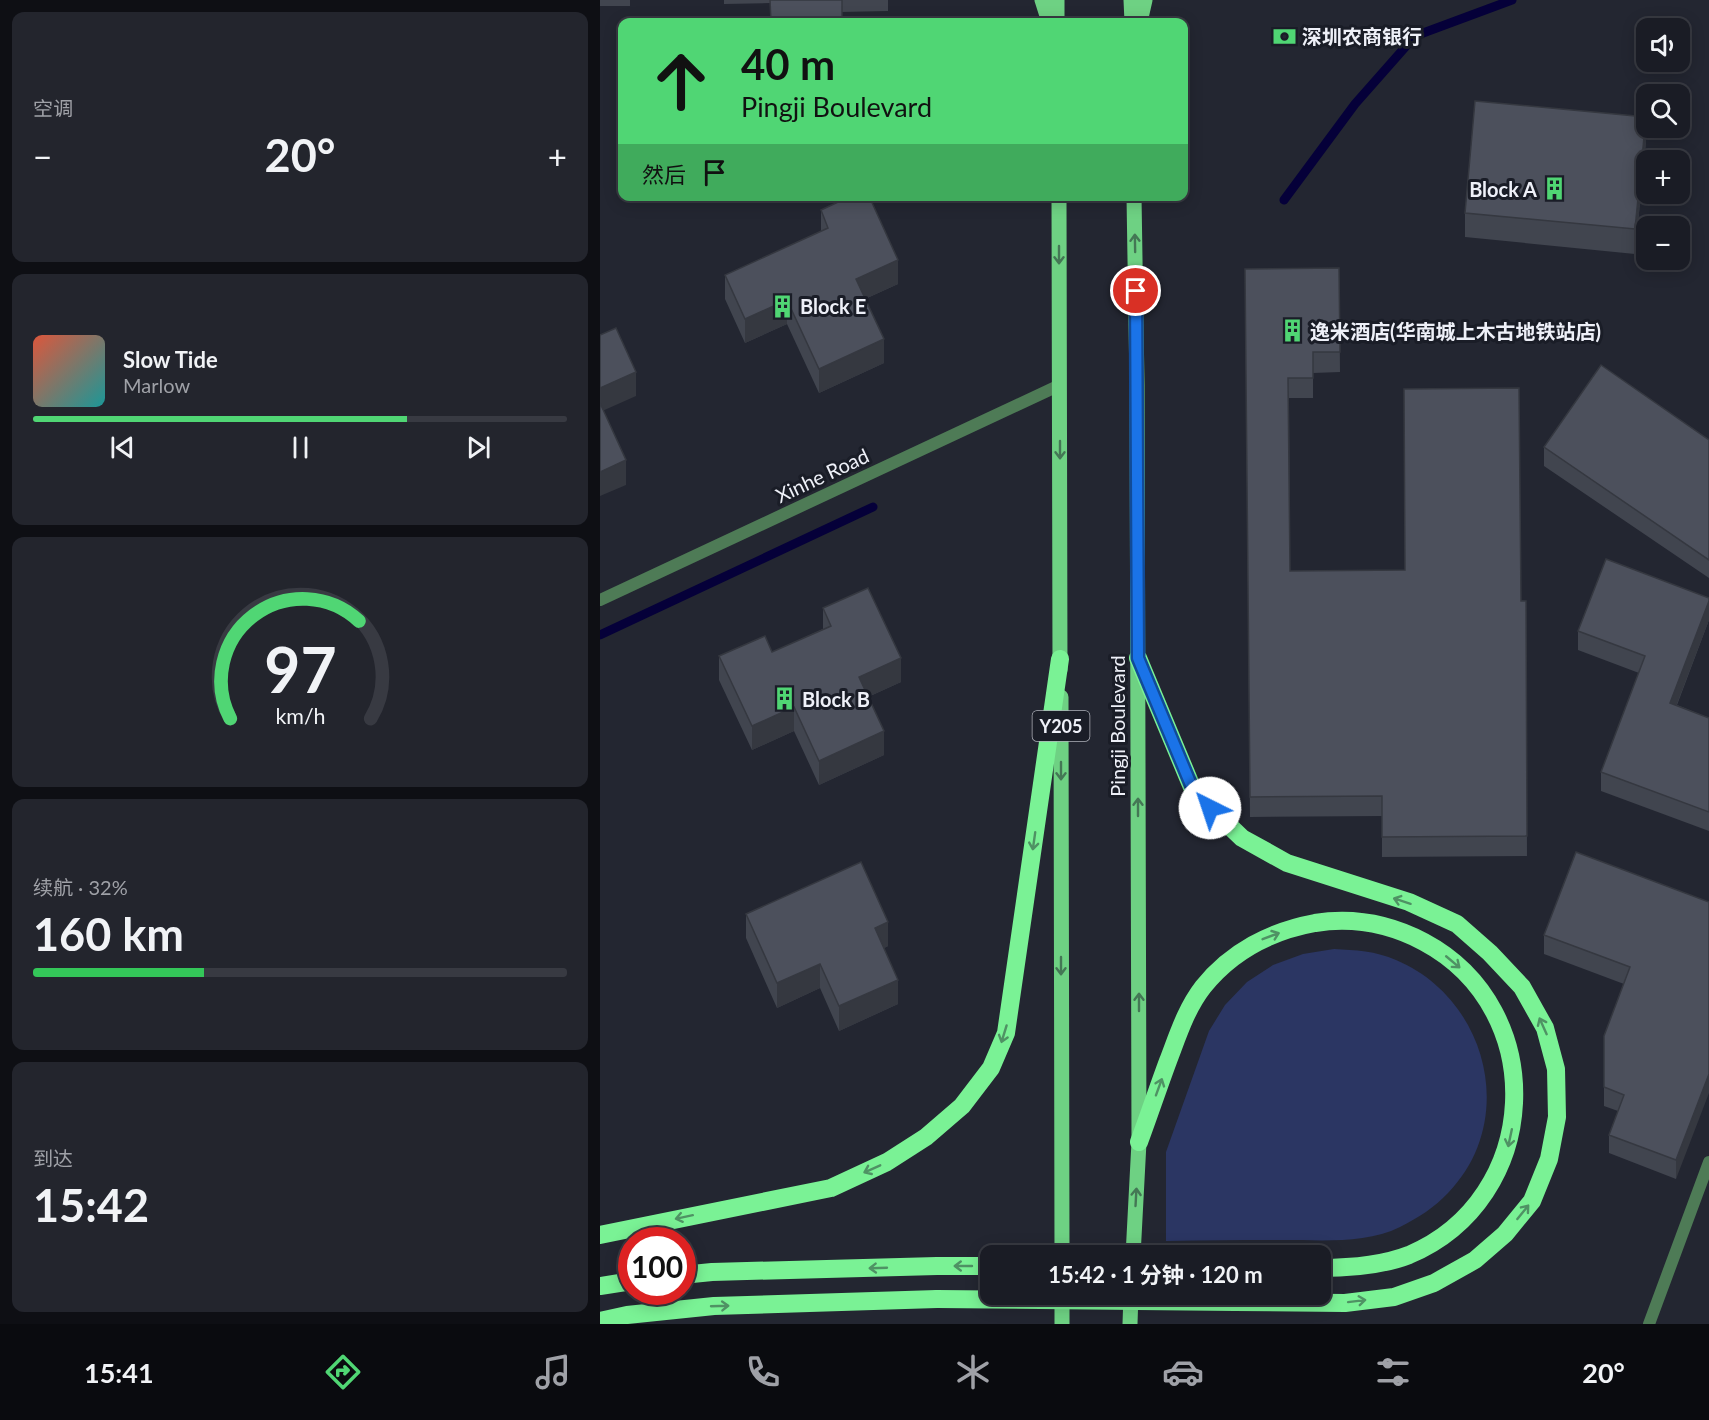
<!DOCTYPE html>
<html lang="zh">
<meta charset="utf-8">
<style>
body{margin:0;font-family:Lato,"Noto Sans SC",sans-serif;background:#23252d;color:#f1f3f6;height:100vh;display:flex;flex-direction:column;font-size:22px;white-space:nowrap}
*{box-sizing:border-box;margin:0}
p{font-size:20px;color:#9fa1a7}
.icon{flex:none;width:33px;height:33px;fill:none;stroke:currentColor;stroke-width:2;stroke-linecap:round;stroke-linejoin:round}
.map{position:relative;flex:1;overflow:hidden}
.panel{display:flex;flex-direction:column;gap:12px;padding:12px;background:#0e0f14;width:600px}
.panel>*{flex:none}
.banner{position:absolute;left:18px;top:18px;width:570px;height:183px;border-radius:12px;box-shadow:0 3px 15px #0003,0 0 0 2px #383a42;background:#50d674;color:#111;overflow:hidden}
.fabs{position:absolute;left:1036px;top:18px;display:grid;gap:12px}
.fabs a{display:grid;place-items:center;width:54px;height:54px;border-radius:12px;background:#1a1c25;box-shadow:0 3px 15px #0003,0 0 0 2px #383a42;font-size:30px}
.speed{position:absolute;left:18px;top:1227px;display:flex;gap:12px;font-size:30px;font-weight:700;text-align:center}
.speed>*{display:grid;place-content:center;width:78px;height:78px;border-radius:50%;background:#1a1c25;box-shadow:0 3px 15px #0003,0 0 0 2px #383a42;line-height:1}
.speed .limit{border:9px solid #d22;background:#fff;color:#111}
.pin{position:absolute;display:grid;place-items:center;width:51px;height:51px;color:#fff;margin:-26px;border:3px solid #fff;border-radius:50%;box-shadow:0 2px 6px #0007}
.me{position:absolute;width:66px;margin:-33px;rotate:319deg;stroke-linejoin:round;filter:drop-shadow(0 0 4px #0008)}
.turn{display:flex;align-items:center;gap:21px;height:126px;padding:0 24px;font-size:27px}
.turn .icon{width:78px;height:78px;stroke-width:2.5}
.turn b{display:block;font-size:42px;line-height:51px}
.then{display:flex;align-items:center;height:57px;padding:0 24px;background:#0003;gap:12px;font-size:22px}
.big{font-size:45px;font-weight:700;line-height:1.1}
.panel .tile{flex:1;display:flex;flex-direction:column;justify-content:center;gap:9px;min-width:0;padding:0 21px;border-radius:12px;background:#23252d}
.panel .dial{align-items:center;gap:0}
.dial svg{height:156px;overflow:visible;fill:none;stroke:#383a42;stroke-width:7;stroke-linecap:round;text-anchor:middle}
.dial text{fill:#f1f3f6;stroke:none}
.song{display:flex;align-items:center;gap:18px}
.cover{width:72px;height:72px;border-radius:9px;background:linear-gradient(135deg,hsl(10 70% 55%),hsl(180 70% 35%))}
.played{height:6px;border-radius:3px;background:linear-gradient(90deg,#50d674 70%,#383a42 70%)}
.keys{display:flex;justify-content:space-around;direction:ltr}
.heat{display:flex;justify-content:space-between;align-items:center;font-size:33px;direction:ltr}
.charge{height:9px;border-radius:4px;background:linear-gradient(90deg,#34c759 32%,#383a42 0)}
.trip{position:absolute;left:380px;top:1245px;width:351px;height:60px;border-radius:12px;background:#1a1c25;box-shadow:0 3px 15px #0003,0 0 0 2px #383a42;font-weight:700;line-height:60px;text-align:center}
.menu{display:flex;height:96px;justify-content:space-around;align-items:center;background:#0a0b0f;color:#9fa1a7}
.menu .icon{width:42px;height:42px}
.menu .selected{color:#50d674}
.menu b{font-size:27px;color:#f1f3f6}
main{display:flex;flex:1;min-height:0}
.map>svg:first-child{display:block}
.green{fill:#2b3663}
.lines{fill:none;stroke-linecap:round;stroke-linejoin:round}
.stream{stroke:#050039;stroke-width:9}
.service{stroke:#4e7b56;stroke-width:12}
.minor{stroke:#4e7b56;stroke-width:12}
.primary{stroke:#6ed183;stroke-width:15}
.motorway{stroke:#7af295;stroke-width:18}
.motorway-bridge{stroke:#7af295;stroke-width:18}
.wall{fill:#41454f}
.shaded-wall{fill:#353840}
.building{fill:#4c505c;stroke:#353840;stroke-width:1.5}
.oneway{stroke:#475}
.oneway2{stroke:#4f9264}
.route-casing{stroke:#114b97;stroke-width:15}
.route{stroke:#1a73e8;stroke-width:10}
.labels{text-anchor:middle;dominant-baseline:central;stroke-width:6;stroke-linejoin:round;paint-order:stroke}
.shield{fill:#1a1d27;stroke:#aeb1b9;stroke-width:1.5}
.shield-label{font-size:18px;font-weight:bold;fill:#eef0f8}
.poi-label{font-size:20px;font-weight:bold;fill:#eef0f8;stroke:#1a1d27;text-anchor:start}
.street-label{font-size:20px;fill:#eef0f8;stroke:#1a1d27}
</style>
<main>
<section class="panel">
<div class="tile"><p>空调</p>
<div class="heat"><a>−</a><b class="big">20°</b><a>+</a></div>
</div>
<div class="tile">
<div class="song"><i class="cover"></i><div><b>Slow Tide</b><p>Marlow</p></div></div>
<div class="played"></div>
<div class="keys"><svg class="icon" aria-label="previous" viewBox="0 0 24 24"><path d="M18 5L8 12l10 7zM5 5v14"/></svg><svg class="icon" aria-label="pause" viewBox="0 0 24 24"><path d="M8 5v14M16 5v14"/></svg><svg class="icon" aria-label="next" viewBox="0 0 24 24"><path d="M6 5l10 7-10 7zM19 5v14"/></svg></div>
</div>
<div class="tile dial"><svg viewBox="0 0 100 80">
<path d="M14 69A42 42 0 1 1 86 69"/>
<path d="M14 69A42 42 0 0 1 80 19" stroke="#50d674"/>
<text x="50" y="56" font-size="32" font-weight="700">97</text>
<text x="50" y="72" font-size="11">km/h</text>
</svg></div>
<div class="tile"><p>续航 · 32%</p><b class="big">160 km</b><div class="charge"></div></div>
<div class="tile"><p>到达</p><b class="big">15:42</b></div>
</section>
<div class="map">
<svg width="1109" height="1324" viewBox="0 0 1109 1324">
<rect width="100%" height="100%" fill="#232631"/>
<path class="green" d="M734,949C755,950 776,951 796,960C887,998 919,1120 848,1193C835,1207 818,1218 800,1227C766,1244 722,1240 684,1240C645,1240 606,1240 566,1241V1152L609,1031L625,1005L647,982L673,965L703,954Z"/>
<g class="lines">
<path class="stream" d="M684,200L755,104L815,36L912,0
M0,635L273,507"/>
<path class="service" d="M1049,1324L1109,1162"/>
<path class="minor" d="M0,600L460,385"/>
<path class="primary" d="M442,0L449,22
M457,0V22
M531,0L532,22
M540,22L545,0
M459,196L460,670
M461,697L462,1256
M533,1256L539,1142L537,385L534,196
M462,1294V1324
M530,1324L531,1294"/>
<path class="motorway" d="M538,658L594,792L642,838L687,863L809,902L857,924L890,953L922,987L945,1028L956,1069L957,1117L949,1159L932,1201L905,1234L875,1260L834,1283L794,1297L745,1303L635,1302
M539,1142C549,1115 558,1088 568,1061C578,1035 586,1009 603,987C631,952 671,931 715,923C753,917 790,924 824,942C951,1010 942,1199 809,1255C781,1266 750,1268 720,1268
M0,1235L231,1188L287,1162L326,1137L362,1106L391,1068L406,1033L460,659
M82,1275L112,1272L337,1266H390
M0,1286L32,1281
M0,1321L27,1315L114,1306L337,1299"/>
<path class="motorway-bridge" d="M337,1299L635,1302"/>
</g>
<path class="wall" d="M0,0H30V6H0Z
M124,0H288V11L242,12L170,3L124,4Z
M1046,141L1035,254L865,237V213Z
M221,210L298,284L265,299L284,363L219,393L187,324L145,343L125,299V275L221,231Z
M739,268L740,372L713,373V398H689L690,571L926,601L927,856L782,857V816L650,817L645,269Z
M1109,440V578L944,466V447Z
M223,608L301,682L268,697L284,755L219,785L194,731L152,750L119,680V656L172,652L223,629Z
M1109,620L1077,705L1109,718V831L1001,791V772L1039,673L978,650V631Z
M1109,902L1076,1179L1009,1153V1135L1018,1111L1004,1106V1036L1024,984L944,954V935Z
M146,914L288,946L284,948L298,1004L239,1031L220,988L177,1008L146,938Z"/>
<path class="shaded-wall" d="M1046,117V141L1035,254V229Z
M298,260V284L256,303V279Z
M187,300V324L145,343V319Z
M284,339V363L219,393V369Z
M36,372V396L0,412V388Z
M26,460V485L0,496V472Z
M1109,601V620L1070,722V703Z
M301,658V682L259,701V677Z
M194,707V731L152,750V726Z
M284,731V755L219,785V761Z
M288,922V946L275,953V928Z
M220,964V988L177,1008V983Z
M298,980V1004L239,1031V1006Z
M1109,1074V1093L1076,1179V1160Z"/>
<path class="building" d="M170,0H242V22H171Z
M875,101L1046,117L1035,229L865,213Z
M251,196H269L298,260L256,279L284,339L219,369L187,300L145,319L125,275L228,228L221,210Z
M739,268L740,352H713V378H688L690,571L805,570L804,389L919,388L921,601H926L927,836L782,837V796L650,797L645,269Z
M16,328L36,372L0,388V335Z
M1001,365L1109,440V560L944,447Z
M0,403L26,460L0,472Z
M1006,559L1109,598V601L1070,703L1109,718V812L1001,772L1045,656L978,631Z
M268,588L301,658L259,677L284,731L219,761L194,707L152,726L119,656L165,636L172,652L231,626L223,608Z
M976,852L1109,902V1074L1076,1160L1009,1135L1024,1095L1004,1087V1036L1030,967L944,935Z
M261,862L288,922L275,928L298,980L239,1006L220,964L177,983L146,914Z"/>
<defs><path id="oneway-shaft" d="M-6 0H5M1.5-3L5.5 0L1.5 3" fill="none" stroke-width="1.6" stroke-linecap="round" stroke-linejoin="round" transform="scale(1.5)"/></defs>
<g class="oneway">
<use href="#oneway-shaft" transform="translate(535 243) rotate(-91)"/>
<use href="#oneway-shaft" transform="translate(459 255) rotate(90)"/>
<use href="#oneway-shaft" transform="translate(460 450) rotate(90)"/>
<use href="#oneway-shaft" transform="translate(461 771) rotate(90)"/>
<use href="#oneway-shaft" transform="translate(538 807) rotate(-90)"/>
<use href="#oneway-shaft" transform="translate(461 966) rotate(90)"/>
<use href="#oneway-shaft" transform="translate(539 1002) rotate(-90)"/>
<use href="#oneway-shaft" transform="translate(536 1197) rotate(-87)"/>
</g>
<g class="oneway2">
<use href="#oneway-shaft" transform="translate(434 841) rotate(98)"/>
<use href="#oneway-shaft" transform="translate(802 901) rotate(-162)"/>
<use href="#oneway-shaft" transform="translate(671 936) rotate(-21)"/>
<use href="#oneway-shaft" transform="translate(853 962) rotate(40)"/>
<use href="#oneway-shaft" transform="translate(943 1026) rotate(-114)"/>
<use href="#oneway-shaft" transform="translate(404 1034) rotate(107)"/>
<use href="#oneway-shaft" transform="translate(559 1087) rotate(-70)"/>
<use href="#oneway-shaft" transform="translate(910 1138) rotate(102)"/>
<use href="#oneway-shaft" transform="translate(272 1169) rotate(156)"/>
<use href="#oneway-shaft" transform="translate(923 1212) rotate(-51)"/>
<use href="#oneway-shaft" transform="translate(84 1217) rotate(168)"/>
<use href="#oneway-shaft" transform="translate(363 1266) rotate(-180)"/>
<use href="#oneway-shaft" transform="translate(278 1268) rotate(178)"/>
<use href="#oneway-shaft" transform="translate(757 1301) rotate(-7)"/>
<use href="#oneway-shaft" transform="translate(120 1306) rotate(-2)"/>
</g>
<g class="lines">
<defs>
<path id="route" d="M536,291L538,658L594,792L610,808"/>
</defs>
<use href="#route" class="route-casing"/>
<use href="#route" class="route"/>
</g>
<defs>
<symbol id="bank-bare" viewBox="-9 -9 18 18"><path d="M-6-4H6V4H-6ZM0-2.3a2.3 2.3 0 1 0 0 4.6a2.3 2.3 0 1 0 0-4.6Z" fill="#50d674" stroke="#1a1d27" stroke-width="2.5" paint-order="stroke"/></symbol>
<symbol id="building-bare" viewBox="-9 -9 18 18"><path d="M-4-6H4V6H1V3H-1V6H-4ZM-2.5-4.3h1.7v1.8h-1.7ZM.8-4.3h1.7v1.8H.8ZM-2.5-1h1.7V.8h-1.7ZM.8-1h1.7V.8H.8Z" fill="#50d674" stroke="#1a1d27" stroke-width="2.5" paint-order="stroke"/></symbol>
</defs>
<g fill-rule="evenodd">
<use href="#bank-bare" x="668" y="20" width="33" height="33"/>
<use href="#building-bare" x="938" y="172" width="33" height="33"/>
<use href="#building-bare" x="166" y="290" width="33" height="33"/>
<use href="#building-bare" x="676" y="314" width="33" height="33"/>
<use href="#building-bare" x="168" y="682" width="33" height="33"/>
</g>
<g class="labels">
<rect class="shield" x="432.5" y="711" width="57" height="30" rx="4.5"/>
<g class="shield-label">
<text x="461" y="726">Y205</text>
</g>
<g class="poi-label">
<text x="702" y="36">深圳农商银行</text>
<text x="937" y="189" text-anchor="end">Block A</text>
<text x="200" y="306">Block E</text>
<text x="710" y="331">逸米酒店(华南城上木古地铁站店)</text>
<text x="202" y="699">Block B</text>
</g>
<g class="street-label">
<text transform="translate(222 475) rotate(-25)">Xinhe Road</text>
<text transform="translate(517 726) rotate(-90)">Pingji Boulevard</text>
</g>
</g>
</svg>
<div class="fabs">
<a><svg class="icon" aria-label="sound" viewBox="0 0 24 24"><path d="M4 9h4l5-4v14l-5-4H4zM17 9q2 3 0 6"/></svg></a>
<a><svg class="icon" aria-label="search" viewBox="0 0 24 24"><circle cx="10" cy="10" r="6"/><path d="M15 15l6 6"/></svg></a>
<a>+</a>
<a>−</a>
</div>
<div class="speed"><div class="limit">100</div></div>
<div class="pin" style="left:536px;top:291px;background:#d93025"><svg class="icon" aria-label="arrive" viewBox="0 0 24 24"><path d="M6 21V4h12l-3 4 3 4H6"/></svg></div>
<svg class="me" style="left:610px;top:808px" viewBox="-20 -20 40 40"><circle r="19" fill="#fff"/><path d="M0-13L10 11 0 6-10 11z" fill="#1a73e8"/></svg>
<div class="trip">15:42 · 1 分钟 · 120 m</div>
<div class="banner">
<div class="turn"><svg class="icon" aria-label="ahead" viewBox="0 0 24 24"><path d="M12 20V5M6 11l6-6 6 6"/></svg><div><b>40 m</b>Pingji Boulevard</div></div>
<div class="then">然后<svg class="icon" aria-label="arrive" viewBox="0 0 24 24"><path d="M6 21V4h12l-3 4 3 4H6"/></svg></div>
</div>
</div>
</main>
<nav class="menu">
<b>15:41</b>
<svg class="icon selected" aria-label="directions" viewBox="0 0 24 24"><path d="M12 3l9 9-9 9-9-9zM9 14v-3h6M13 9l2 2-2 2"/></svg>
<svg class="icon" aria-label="music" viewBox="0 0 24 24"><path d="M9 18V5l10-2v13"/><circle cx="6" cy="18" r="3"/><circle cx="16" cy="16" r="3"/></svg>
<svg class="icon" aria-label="phone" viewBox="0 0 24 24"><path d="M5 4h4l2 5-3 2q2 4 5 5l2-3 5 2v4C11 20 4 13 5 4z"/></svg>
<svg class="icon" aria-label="climate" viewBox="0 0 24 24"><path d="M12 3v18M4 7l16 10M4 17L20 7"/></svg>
<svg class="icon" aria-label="car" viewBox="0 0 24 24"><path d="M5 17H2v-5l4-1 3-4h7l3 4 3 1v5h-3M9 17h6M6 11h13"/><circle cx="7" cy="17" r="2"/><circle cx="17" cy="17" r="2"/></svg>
<svg class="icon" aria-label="filters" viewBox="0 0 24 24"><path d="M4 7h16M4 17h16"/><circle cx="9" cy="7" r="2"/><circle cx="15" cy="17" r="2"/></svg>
<b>20°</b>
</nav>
